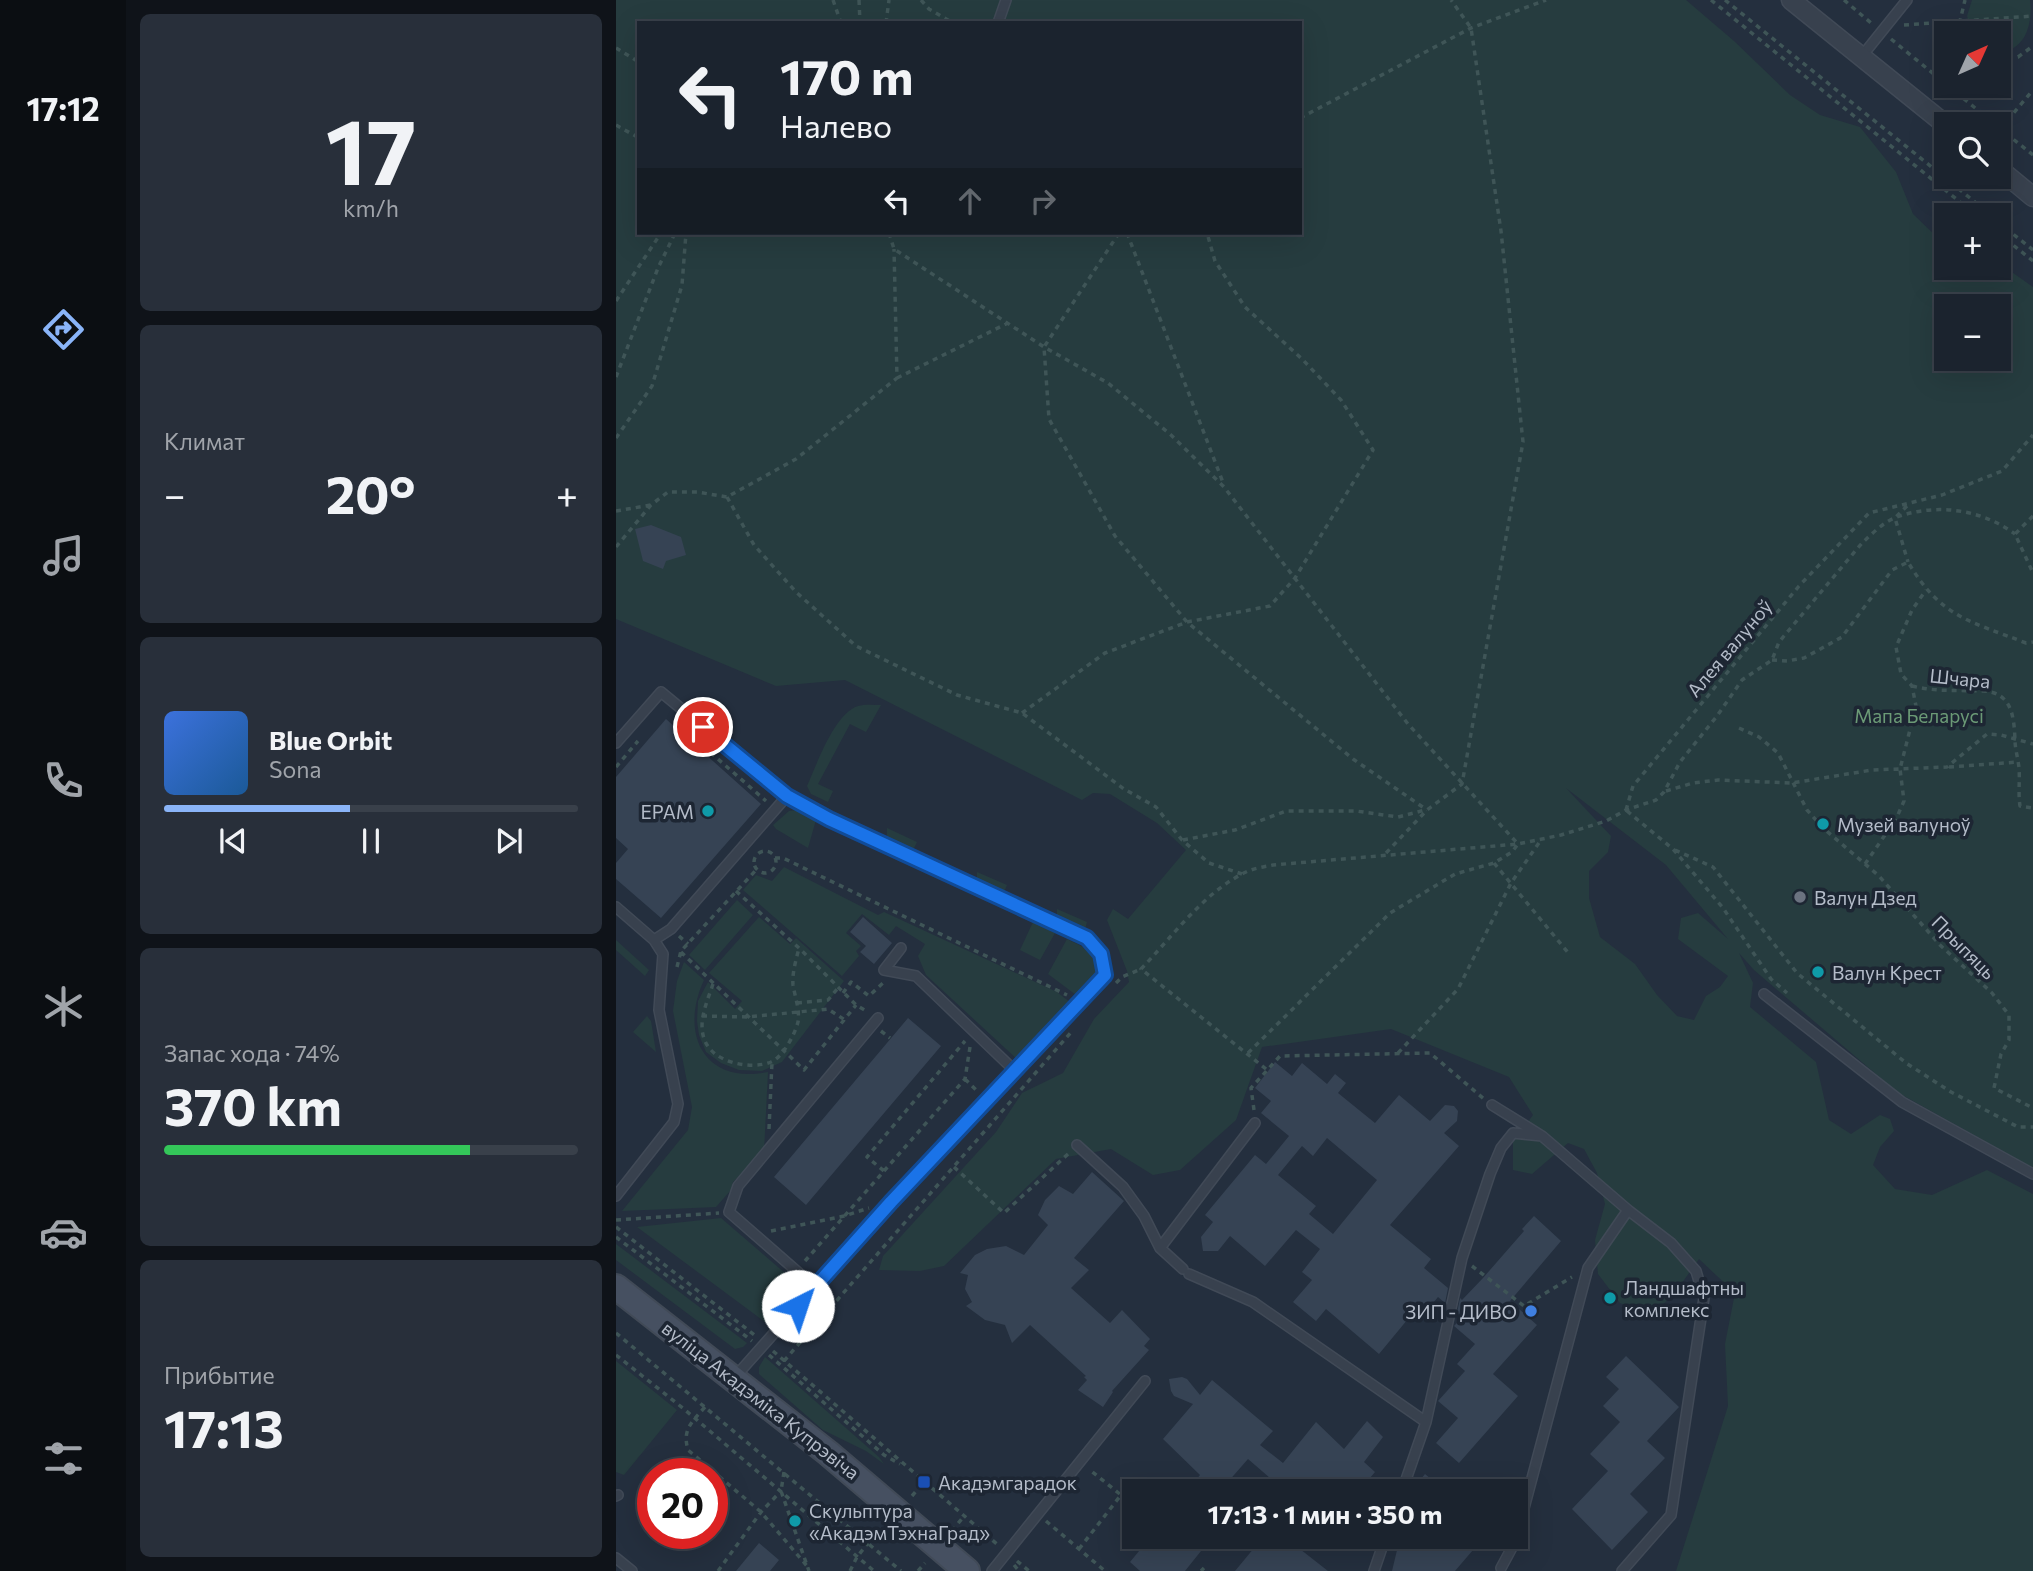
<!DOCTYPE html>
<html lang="ru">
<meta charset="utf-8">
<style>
body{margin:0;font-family:Commissioner,sans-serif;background:#282f3a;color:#f1f3f6;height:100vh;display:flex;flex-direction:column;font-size:26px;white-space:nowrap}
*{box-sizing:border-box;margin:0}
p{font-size:23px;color:#a0a4aa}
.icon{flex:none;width:38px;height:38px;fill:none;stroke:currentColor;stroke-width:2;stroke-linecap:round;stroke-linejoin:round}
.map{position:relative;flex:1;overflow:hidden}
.details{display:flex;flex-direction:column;gap:14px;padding:14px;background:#0f1319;width:490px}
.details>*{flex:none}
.guide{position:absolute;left:21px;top:21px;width:665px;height:214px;border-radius:0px;box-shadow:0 7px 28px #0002,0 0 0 2px #39404a;background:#1b232e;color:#f1f3f6;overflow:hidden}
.needle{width:46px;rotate:45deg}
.buttons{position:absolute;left:1318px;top:21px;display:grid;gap:14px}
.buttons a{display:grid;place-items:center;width:77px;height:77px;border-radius:0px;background:#1b232e;box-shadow:0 7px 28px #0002,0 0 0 2px #39404a;font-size:35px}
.speed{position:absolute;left:21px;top:1458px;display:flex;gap:14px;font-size:35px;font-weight:700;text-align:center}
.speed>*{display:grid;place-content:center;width:91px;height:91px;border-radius:50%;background:#1b232e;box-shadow:0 7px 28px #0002,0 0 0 2px #39404a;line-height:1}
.speed .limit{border:10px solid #d22;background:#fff;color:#111}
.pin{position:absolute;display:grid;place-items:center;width:60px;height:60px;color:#fff;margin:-30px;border:4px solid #fff;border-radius:50%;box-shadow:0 2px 7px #0007}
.me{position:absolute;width:77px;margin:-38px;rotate:41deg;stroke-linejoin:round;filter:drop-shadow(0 0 5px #0008)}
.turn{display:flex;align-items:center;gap:24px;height:147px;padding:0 28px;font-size:32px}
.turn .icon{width:91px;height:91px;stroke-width:2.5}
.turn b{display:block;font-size:49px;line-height:60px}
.lanes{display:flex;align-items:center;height:66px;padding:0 28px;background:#0003;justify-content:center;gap:35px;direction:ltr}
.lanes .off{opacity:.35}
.big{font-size:52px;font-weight:700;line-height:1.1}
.details .card{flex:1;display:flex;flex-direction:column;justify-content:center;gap:10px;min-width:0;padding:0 24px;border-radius:10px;background:#282f3a}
.details .dial{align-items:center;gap:0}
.dial b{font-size:91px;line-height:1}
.song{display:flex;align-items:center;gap:21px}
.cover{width:84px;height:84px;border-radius:10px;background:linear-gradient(135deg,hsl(220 70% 55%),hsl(210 70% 35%))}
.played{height:7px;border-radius:4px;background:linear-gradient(90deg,#8ab4f8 45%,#39404a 45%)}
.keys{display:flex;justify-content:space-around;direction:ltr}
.heat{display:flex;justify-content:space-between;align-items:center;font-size:38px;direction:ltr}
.charge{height:10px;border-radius:5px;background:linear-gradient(90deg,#34c759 74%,#39404a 0)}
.trip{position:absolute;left:506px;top:1479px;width:406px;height:70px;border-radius:0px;background:#1b232e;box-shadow:0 7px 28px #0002,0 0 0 2px #39404a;font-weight:700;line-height:70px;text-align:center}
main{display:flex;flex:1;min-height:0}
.dock{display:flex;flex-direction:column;width:126px;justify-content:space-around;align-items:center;background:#0b0e12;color:#a0a4aa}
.dock .icon{width:49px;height:49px}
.dock .on{color:#8ab4f8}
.dock b{font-size:32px;color:#f1f3f6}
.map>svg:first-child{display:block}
.green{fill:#263c3f;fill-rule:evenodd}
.building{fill:#364354;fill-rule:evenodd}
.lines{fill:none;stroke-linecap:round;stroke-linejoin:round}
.service-casing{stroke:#414a57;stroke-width:12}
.minor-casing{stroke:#414a57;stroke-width:21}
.secondary-casing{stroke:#414a57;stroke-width:28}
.path{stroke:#3f5557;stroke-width:3.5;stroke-dasharray:5 5;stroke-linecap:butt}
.service{stroke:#38414e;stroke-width:9}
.minor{stroke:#38414e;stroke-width:18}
.secondary{stroke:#465061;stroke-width:24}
.route-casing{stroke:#114b97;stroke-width:18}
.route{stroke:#1a73e8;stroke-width:12}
.culture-dot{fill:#0f9aa8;stroke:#1d2633;stroke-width:2.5}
.worship-dot{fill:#6b7280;stroke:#1d2633;stroke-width:2.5}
.shop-dot{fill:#3f7fe0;stroke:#1d2633;stroke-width:2.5}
.transit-dot{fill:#1a4fb4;stroke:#1d2633;stroke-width:2.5}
.labels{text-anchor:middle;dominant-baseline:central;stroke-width:7;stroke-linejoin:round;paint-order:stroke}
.street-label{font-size:19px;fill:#b4bcc9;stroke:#1d2633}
.park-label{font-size:19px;fill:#6b9a76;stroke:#1d2633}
.poi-label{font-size:19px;fill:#b4bcc9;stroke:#1d2633;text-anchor:start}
</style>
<main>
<nav class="dock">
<b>17:12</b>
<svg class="icon on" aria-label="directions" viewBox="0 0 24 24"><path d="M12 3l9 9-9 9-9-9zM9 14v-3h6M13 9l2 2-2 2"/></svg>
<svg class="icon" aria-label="music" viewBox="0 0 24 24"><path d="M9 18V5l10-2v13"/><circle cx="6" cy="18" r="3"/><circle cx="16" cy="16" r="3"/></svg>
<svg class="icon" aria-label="phone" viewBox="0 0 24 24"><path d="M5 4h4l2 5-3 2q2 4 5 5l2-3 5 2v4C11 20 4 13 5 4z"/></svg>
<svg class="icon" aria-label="climate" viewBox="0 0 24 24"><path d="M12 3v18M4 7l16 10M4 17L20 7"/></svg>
<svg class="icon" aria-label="car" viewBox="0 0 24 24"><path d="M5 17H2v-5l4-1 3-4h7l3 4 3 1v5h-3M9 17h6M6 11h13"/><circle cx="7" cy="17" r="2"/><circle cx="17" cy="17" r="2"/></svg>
<svg class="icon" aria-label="filters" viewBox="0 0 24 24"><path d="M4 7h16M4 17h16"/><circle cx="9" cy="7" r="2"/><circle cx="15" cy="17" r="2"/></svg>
</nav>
<section class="details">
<div class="card dial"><b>17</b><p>km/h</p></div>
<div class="card"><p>Климат</p>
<div class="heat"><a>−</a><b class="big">20°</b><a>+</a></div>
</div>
<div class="card">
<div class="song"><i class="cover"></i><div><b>Blue Orbit</b><p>Sona</p></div></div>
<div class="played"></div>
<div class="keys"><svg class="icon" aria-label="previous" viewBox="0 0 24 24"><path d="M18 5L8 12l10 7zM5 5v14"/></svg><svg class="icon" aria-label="pause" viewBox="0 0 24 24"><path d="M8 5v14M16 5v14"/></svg><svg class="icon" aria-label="next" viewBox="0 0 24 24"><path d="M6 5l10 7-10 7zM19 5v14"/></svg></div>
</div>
<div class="card"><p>Запас хода · 74%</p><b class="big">370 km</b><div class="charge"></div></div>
<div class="card"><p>Прибытие</p><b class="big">17:13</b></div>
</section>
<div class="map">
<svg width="1417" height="1571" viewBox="0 0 1417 1571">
<rect width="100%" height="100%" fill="#242f3e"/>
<path class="green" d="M0,0H1070L1118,41L1174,95L1204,115L1244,127L1280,172L1297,214L1324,240L1330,241V268H1382L1383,263L1417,287V1168L1281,1092L1138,970L1123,953L1137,983L1134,1007L1200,1062L1213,1120L1235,1134L1264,1115L1274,1119L1278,1131L1264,1147L1257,1165L1279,1189L1316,1195L1371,1170L1417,1194V1571H1060L1112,1406L1109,1344L1119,1293L1083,1259L1056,1297L1033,1315L1004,1303L982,1274L979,1240L989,1204L981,1173L968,1149L952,1143L916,1174L897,1170V1142L917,1115L893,1077L775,1029L646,1047L620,1120L564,1170L537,1175L495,1149L440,1159L328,1266L304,1271L263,1270L267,1256L380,1132L406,1093L447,1073L478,1019L513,982L511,971L491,920L497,909L512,919L570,850L541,823L494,794L477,793L466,800L229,680L160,686L0,619ZM23,23H684V233H23ZM1330,306H1382V359H1330ZM950,788L1050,865L1112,939L1082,913L1065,918L1062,939L1112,976L1104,987L1090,996L1078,1020L1061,1016L1041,995L1019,964L984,937L973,898V871L992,852L995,836Z
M1356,0H1414C1417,24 1409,52 1383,51L1382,33H1356L1351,16Z
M265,705L250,732L234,724L202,784L217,791L212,802L195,794L191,786C201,764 218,714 242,706C249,704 258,705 265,705Z
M181,810L192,812L200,820L192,848L160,829L157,825L173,811Z
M271,828L301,842L298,848C289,849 277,843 271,836Z
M168,867L262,915L268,912L441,992L455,1003L403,1061L310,975L302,956L309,944L280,926L273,935L246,914L230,933L245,946L240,951L243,956L226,976L127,890L140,875L156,881Z
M361,872L391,885L388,892C379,893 367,887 361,880Z
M121,900L137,915L89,970L73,955Z
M441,909L471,922L469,929C460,930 447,924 441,917Z
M143,917L174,944L180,938L228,981L166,1062L146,1071L123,1070L105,1063L90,1052L83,1035L81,1021L82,1001L92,982L119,1009L126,1001L93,973Z
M417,922L439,933L424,960L404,950Z
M451,939C467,947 483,952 483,973L460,995L432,974Z
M0,940L33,970L29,976L0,950Z
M68,962L88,980C63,1034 88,1085 152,1072L148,1151L117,1182L115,1190L100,1207L6,1211L72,1130L76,1107L57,1011L61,981Z
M31,1016L35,1021L40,1052L17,1032Z
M105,1218L170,1274L169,1288L178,1282L185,1288L184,1292L153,1325L21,1227Z
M0,1244L131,1343L127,1347L119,1349L0,1260Z
M149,1357L263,1457L268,1464L250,1451L207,1430L143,1374V1367Z
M0,1361L61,1410L8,1475L0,1472Z"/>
<path class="building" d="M35,525L65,537L70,555L50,561L47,569L27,561L19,529Z
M50,719L145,804L45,918L0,879V863L12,849L0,838V777Z
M247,917L276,943L258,964L244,952L250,946L234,932Z
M292,1018L325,1046L190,1205L158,1177Z
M659,1062L676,1076L686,1063L711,1084L719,1074L730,1083L722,1093L759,1123L783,1095L814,1121L829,1105L838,1106L842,1111L841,1121L828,1133L843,1146L774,1225L815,1259L808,1268L832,1288L829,1303L822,1297L813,1308L806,1302L763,1354L710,1309L700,1321L677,1302L696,1280L686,1272L704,1249L680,1230L649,1266L614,1236L602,1251H587L585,1237L597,1222L589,1215L639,1155L650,1164L673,1136L645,1113L655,1101L639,1088ZM711,1138L761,1180L717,1234L693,1214L700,1206L662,1175L686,1146L697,1156Z
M476,1172L508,1201L458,1258L473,1270L455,1288L494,1323L506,1310L534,1339L528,1346L533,1350L496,1391L497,1392L487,1407L462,1390L471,1380L468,1377L470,1376L414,1325L396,1343L389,1325L369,1320L350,1306L356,1302L349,1289L352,1275L344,1273L359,1255L371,1249L390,1246L408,1255L432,1225L422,1215L429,1200L443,1186L457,1194Z
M918,1216L945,1241L894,1301L921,1325L877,1374L902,1396L843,1463L820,1443L842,1418L822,1401L849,1371L841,1364L859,1344L838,1326L846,1318L841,1313L844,1298L846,1300L867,1278L908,1231L906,1229Z
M1010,1356L1063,1407L1031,1441L1049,1458L1014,1494L1032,1512L996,1550L956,1509L992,1471L974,1454L1004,1422L987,1406L1003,1389L990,1377Z
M566,1377L571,1379L584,1395L596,1380L657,1431L644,1445L667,1463L700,1422L728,1449L751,1421L767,1437L748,1462L759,1472L743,1491H643L654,1478L632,1459L604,1491H571L584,1475L547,1439L577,1404L558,1396L555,1391L553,1379Z
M809,1474L829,1491H795Z
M516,1536H597L569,1571H524L514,1562L528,1545Z
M648,1536H680L675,1542L712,1571H619Z
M791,1536H869L839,1571H776L782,1546Z
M143,1543L163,1560L154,1571H120Z"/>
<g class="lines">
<defs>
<path id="service" d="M382,23L390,0
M1246,56L1291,0
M0,743L45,692L171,796L213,819L471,938L485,954L489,975L398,1070
M0,907L38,940L47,954L43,1010L62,1104L58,1122L0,1196
M38,940L55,929L171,796
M1148,994L1286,1102L1417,1174
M876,1105L926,1136L1012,1210
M461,1145L507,1187L528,1216L544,1248L567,1269
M544,1248L639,1123
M573,1274L637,1302L810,1422
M199,1287L398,1070L300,976L268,970L285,948
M119,1377L199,1287L113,1212L122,1186L262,1018
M786,1491L810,1422L846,1258L874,1174L885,1148L897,1133L926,1136
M0,1496L2,1495
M0,1558L16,1571
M885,1568L899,1542L972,1268L1012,1210L1055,1243L1080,1271L1088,1298L1055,1515L1006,1571
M376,1571L529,1381
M758,1571L770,1536"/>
<path id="minor" d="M1175,0L1330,125
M1382,168L1417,197"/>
<path id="secondary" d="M0,1287L212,1453L351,1571"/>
</defs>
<use href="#service" class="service-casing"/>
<use href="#minor" class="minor-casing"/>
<use href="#secondary" class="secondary-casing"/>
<path class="path" d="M217,0L225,23
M243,0L244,23
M305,0L313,9L337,23
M1095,0L1360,215
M1109,0L1375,215
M1228,0L1255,23
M270,23L273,0
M1288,25L1417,16
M1347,33L1344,21L1349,0
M1275,39L1330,84
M0,48L23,62
M1382,60L1402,57L1417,46
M1332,86L1379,124
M684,118L855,28L930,0
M0,125L23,138
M1382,127L1417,155
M1385,128L1417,90
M1382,222L1417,250
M273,233L278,249L428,347L492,383L555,435L608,487L792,724L902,844L896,852L878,863L839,874L774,913L632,1053
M503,233L428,347L433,419L499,536L571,622L737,759L811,810
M511,233L608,485
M1382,233L1417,261
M0,301L45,233
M0,377L42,268L59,233
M281,378L392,323
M0,438L36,386L66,285L70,233
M111,497L138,545L180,592L240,646L341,695L406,713L508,789L540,807L566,840L593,863L626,874
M1291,506L1279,518L1292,562
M0,511L35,505
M1417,516L1399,534L1417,573
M0,547L35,505L52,492H81L111,497L180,459L281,378L278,249
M1156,660L1171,661L1188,658L1226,637L1276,570L1292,562C1325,618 1354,621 1410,643L1417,642
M1296,686C1320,692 1343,690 1367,691C1397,692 1398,719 1399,740C1399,749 1402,758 1403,768C1404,781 1402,793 1404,806L1417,808
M406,713L489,653L571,622L654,606L679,578L757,450L725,400L686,359L629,307L599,261L591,233
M1123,728L1143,737L1162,753L1191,810L1206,827L1263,876L1324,945L1376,993L1393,1015V1040L1385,1054L1378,1088L1417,1108
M87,746L150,801
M0,767L22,741
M1333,767L1402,762
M1050,791L1077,783L1102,780L1176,783L1256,770L1331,767L1371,734L1385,735L1417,744
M1010,810L1017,786L1183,586L1253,513L1326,495L1386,471L1417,435
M1011,811L1057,849L1107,908L1155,979L1171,993
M567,840L619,830L670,811H740L782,817L809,810
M1059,850L1097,867L1181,973L1290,1063L1335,1092L1402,1127H1417
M138 862a11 11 0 1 1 22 0a11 11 0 1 1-22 0Z
M770,853L811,810L846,784L907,442L885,231L855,28L835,0
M159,858H167L451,995
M878,863L954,955
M1249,864L1280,819L1288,801L1284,769L1300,706L1296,686L1285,674L1280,647L1296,610L1310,590
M120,891L183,948L240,1005L252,1012
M63,936L72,944
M65,952L188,1070L240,1005
M61,967L65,951L141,869
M500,983L506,977L525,969
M97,984C91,1002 81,1023 89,1041C98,1063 135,1070 155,1062C167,1057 179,1034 182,1022C184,1010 179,997 177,985C176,973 180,960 183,948
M227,993L235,982L253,996L268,982
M181,1003L212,1000L222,988
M86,1016L132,1017L212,1009L229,1020
M265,1031L274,1038
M782,1053L842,989L895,883L925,840
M650,1069L525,969C557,936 588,892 630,872C638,868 648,867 657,865L902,844L945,835L990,821L1010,810L1040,800L1048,792L1064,762L1101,716L1126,680L1156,660L1163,642L1246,543C1256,534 1267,522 1281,517C1320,503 1365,509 1399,534
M349,1079L362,1092
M638,1110L635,1088L664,1056L814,1053L868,1099
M153,1129L156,1062
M338,1167L388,1213L452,1154
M268,1171L349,1079L354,1047
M0,1220L103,1213
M0,1227L141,1337
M155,1231L228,1216L253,1208
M0,1237L136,1341
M189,1261L268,1171L251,1157L349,1041
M856,1266L908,1306L956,1277
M0,1333L285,1571
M157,1351L382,1545
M0,1355L68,1409L258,1571
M153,1355L268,1455L284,1464
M168,1361L457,1030
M89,1407C76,1422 66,1429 72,1450L145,1512L191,1566
M168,1472L165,1491L193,1571
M296,1496L308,1482
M430,1521L489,1571
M336,1531L348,1516
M463,1549L505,1495L474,1470
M401,1561L413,1571
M398,1565L403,1571
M102,1571L145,1512L165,1491
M234,1571L241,1557L252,1543
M302,1571L309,1563
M585,1571L588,1568"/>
<use href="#service" class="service"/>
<use href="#minor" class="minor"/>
<use href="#secondary" class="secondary"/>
</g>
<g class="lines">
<defs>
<path id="route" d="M87,727L171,796L213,819L471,938L485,954L489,975L275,1202L182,1306"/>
</defs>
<use href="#route" class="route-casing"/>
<use href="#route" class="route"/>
</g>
<g class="culture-dot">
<circle cx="92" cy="811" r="7"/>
<circle cx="1207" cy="824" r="7"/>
<circle cx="1202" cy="972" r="7"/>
<circle cx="994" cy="1298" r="7"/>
<circle cx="179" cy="1521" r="7"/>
</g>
<circle class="worship-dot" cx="1184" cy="897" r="7"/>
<circle class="shop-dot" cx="915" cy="1311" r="7"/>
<rect class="transit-dot" x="301" y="1475" width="14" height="14" rx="3.5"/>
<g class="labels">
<g class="street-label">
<text transform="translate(1113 648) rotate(-50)">Алея валуноў</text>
<text transform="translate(1344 678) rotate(6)">Шчара</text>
<text transform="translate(1348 947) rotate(45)">Прыпяць</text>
<text transform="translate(145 1400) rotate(38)">вуліца Акадэміка Купрэвіча</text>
</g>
<g class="park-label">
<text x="1303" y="715">Мапа Беларусі</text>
</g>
<g class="poi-label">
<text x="78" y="811" text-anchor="end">EPAM</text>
<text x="1221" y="824">Музей валуноў</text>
<text x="1198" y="897">Валун Дзед</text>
<text x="1216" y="972">Валун Крест</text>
<text x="1008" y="1287">Ландшафтны<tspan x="1008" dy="22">комплекс</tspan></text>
<text x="901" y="1311" text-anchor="end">ЗИП - ДИВО</text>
<text x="322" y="1482">Акадэмгарадок</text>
<text x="193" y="1510">Скульптура<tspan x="193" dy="22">«АкадэмТэхнаГрад»</tspan></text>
</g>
</g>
</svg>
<div class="buttons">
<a><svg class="needle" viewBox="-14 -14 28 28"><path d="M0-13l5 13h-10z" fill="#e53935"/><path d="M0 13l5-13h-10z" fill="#a0a4aa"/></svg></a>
<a><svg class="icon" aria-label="search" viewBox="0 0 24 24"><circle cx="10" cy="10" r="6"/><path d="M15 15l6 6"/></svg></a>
<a>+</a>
<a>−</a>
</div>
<div class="speed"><div class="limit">20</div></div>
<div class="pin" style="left:87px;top:727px;background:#d93025"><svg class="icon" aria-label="arrive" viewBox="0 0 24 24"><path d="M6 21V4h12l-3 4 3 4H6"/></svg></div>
<svg class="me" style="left:182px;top:1306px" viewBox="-20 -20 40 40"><circle r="19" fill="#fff"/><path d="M0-13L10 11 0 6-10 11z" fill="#1a73e8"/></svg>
<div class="trip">17:13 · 1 мин · 350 m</div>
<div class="guide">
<div class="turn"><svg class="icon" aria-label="left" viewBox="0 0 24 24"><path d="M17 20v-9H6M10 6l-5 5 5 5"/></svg><div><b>170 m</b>Налево</div></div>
<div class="lanes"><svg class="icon" aria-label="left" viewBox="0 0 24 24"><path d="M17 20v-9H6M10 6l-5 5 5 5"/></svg><svg class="icon off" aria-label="ahead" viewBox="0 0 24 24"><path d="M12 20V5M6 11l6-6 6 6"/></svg><svg class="icon off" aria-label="right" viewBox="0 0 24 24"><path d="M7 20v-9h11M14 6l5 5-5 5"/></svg></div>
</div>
</div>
</main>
